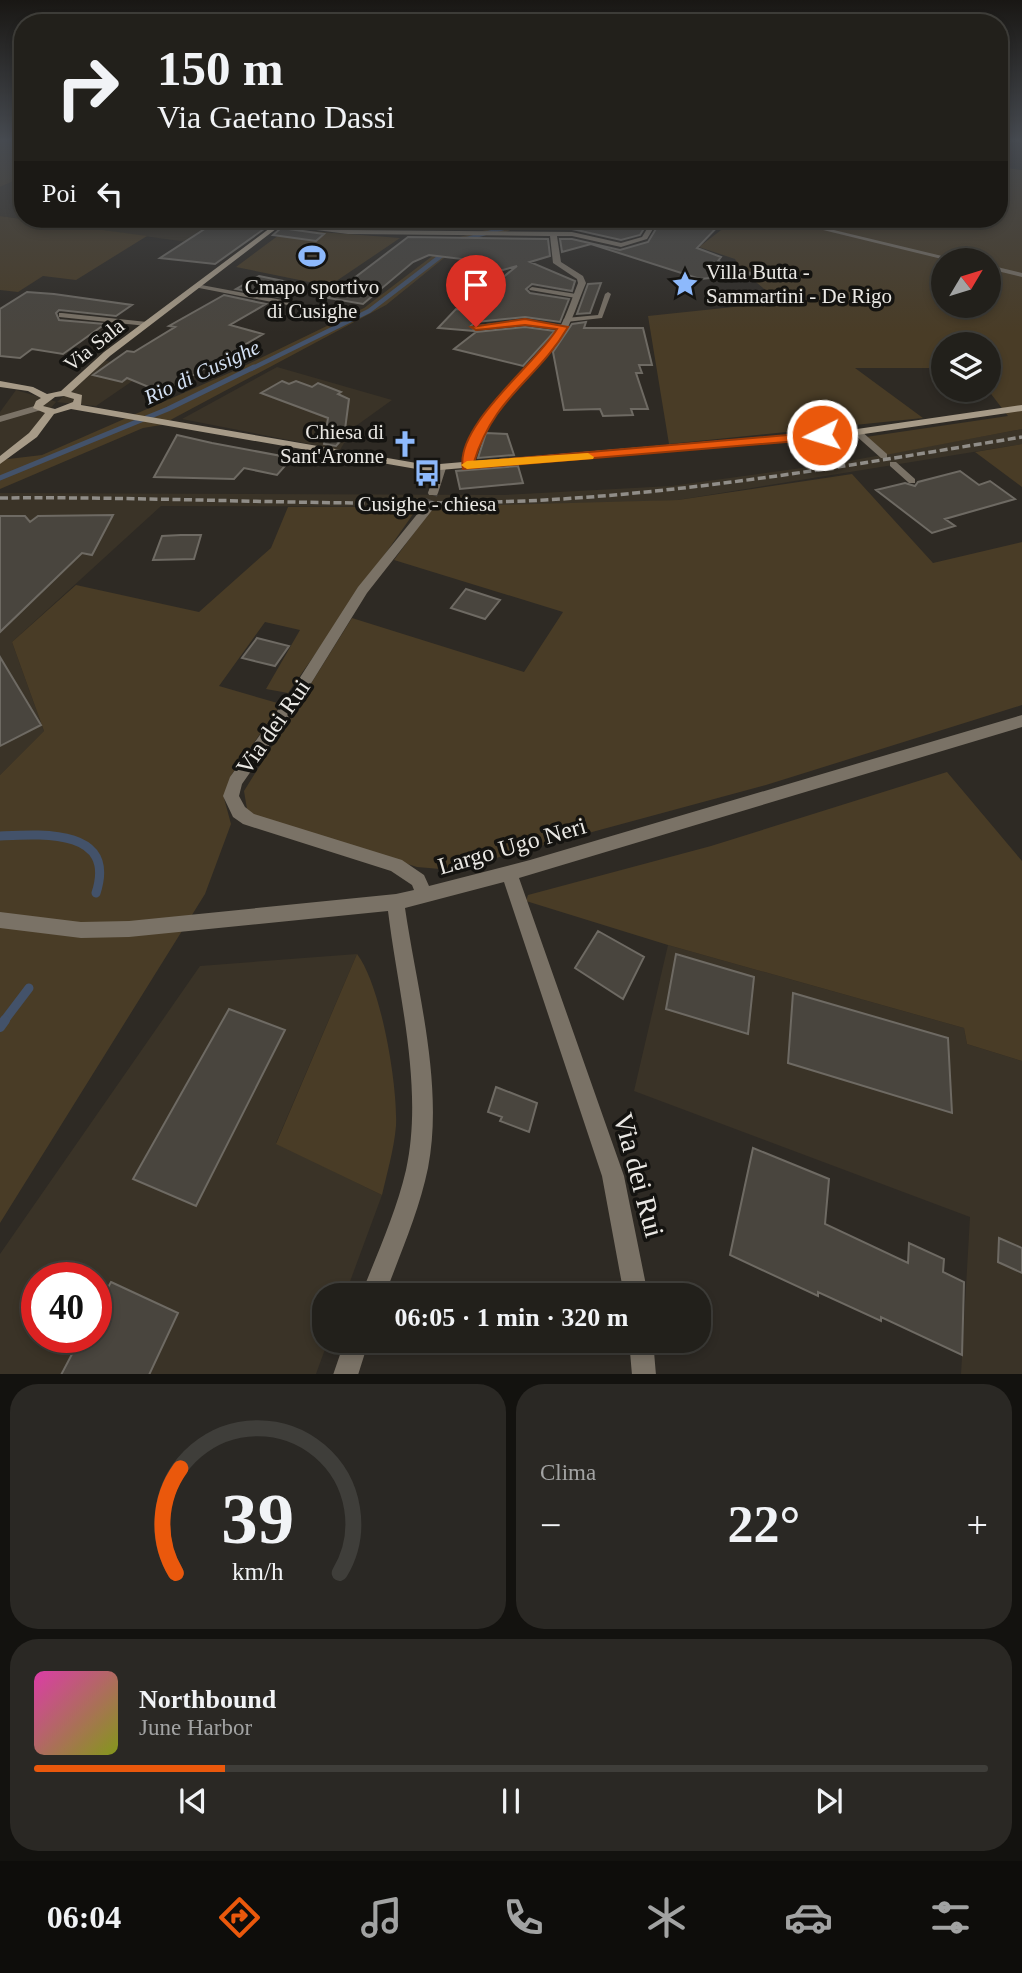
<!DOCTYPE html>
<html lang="it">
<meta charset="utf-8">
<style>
body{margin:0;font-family:Georgia,serif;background:#2a2824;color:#f1f3f6;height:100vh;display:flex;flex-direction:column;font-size:26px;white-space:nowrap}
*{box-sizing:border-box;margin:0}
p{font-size:23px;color:#a2a3a3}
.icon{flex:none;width:38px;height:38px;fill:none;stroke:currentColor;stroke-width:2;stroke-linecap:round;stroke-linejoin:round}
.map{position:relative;height:1374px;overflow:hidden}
.panel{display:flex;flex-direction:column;gap:10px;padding:10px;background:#13120f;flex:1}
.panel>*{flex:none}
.top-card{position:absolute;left:14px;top:14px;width:994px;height:214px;border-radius:28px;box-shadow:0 4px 10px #0003,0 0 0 2px #3f3e3a;background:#22201b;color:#f1f3f6;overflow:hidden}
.needle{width:46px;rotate:52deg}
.tools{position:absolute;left:931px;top:248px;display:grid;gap:14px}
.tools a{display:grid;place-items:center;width:70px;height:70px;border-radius:50%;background:#22201b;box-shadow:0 4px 10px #0003,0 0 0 2px #3f3e3a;font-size:35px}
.speed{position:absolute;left:21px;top:1262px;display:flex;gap:14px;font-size:35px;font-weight:700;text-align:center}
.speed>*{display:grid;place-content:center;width:91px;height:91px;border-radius:50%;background:#22201b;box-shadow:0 4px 10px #0003,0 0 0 2px #3f3e3a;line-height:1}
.speed .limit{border:10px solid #d22;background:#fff;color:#111}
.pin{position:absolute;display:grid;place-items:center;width:60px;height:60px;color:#fff;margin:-72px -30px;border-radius:50% 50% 50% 0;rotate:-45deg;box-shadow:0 0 7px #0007}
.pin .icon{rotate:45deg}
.me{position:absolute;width:77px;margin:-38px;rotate:265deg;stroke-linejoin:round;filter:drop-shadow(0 0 5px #0008)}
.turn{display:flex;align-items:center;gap:24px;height:147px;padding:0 28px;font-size:32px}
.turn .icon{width:91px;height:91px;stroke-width:2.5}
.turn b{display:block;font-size:49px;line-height:60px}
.then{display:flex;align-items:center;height:66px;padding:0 28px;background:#0003;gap:14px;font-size:26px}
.big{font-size:52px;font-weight:700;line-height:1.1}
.panel .card{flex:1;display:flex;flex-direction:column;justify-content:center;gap:10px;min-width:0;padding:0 24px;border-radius:28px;background:#2a2824}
.panel .dial{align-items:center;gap:0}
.dial svg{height:182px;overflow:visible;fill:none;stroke:#3f3e3a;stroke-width:7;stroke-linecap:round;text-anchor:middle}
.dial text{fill:#f1f3f6;stroke:none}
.song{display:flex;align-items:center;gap:21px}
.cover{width:84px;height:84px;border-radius:10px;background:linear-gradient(135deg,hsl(320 70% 55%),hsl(70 70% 35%))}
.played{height:7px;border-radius:4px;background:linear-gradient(90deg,#ea580c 20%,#3f3e3a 20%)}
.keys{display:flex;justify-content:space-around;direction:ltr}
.heat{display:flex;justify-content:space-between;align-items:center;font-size:38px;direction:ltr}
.panel .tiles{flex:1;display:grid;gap:10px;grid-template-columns:1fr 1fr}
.card:last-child{grid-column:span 2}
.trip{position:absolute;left:312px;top:1283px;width:399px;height:70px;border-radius:28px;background:#22201b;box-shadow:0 4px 10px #0003,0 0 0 2px #3f3e3a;font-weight:700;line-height:70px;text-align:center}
.tab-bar{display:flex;height:112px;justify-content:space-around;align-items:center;background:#0e0d0b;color:#a2a3a3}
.tab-bar .icon{width:49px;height:49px}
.tab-bar .selected{color:#ea580c}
.tab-bar b{font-size:32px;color:#f1f3f6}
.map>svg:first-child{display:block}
.built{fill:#3a3327;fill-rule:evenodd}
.green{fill:#493c26;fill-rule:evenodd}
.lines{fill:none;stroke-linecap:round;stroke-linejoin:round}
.stream-far4{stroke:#43526a;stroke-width:3.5}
.stream-far3{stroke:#43526a;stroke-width:4.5}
.stream-far2{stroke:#43526a;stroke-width:5}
.stream-far1{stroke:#43526a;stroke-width:9}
.stream{stroke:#43526a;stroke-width:10}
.building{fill:#49453e;stroke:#6e6a63;stroke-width:2}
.street-tunnel{stroke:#4a4641;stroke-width:10;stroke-dasharray:10 5;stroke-linecap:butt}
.lane{fill:#7a7266;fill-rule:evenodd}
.street{fill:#7a7266;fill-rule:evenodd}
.secondary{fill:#a79b88;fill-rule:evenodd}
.rail{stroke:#908d88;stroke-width:3.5;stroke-dasharray:8 3.5;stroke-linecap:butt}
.route{fill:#ea580c;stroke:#983908;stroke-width:2}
.slow{fill:#f59e0b}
.labels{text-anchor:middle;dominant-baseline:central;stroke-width:7;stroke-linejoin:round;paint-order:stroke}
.far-poi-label{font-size:21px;fill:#eae8e4;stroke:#141310}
.far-street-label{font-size:21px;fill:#eae8e4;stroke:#141310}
.far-water-label{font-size:21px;font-style:italic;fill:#d5e2f5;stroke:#141310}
.street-label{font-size:24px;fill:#eae8e4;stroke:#141310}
.near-street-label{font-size:28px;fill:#eae8e4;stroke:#141310}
</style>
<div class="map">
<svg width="1022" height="1375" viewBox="0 0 1022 1375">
<rect width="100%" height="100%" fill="#2e2a24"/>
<path class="built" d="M23,177V219H222L187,242L0,216V187Z
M103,360L147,371L96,406L56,402L28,435L0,457V412L16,390L57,402Z
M277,367L392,400L353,428L340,450L182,419Z
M1022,429V444L678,500L512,507L161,506L12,642L44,731L0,775V493L503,495L671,486L838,463Z
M668,945L964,1028L967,1044L1022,1061V1374H961L970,1217L634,1091Z
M357,954L276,1143L382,1195L345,1295H324V1340L328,1341L316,1374L0,1375V1254L200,966ZM37,1278H96V1337H37Z"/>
<path class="green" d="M0,140H23V177L0,187Z
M999,167L1022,170V429L880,456L859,438L1008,416L988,390L989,345H943V368H855L923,418L669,444L648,316L780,302L740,269L735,259L699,247L729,224L770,229L782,219H999ZM943,261H989V306H943Z
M0,216L147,236L76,280L43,276L18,292L0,290Z
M513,219H527L526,223L506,232L470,237L386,305L161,425L143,428L0,489V460L42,455L236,370L364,308L456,238L501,226Z
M295,230L400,238L329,286L236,267L283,232Z
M1022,444V487L975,452Z
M852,474L933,563L1022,542V705L766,785L452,870L417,867L254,815L247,809L244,791L352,618L524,672L563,612L394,560L433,507L678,500Z
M288,507H418L288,693L266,689L300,630L265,622L219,686L281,704L232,774L224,798L231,824L205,894L0,1223V775L44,731L12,642L76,585L199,612L271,548Z
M947,772L1022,861V1061L967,1044L964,1028L668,945L526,901L528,895L711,846Z
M357,954C381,985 398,1086 396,1126C394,1149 387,1173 382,1195L276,1144Z"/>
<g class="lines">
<path class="stream-far4" d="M462,240L505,228L517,219"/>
<path class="stream-far3" d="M458,243L466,239
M251,369L369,311L446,252"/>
<path class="stream-far2" d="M0,478L168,409L254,367"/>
<path class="stream-far1" d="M0,836C41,834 117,828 96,893
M4,1021L29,988"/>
<path class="stream" d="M0,1027L5,1020"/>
</g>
<path class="building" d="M220,219H278L215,264L160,258Z
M291,219H340L332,226L290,221Z
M432,219H650L640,235L621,240L572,229L420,228H432Z
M662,219H725L697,248L721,257L718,261L753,274L700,279L591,244L562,252L560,239H572L620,250L648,242Z
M281,228L324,234L316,241L273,235Z
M408,237L548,239L550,256L530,262L575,281L572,291L532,284L526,289L530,293L569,299L560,322L525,317L476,322L471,326L475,331L438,328L456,309L462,310L517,266L503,270L473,268L474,266L458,265L462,259L429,255L413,262L363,304L328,298Z
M259,276L298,284L278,297L236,289Z
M601,283L590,313L577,314L588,284Z
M27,292L54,294L132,305L116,316L59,310L56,313L59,320L105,324L63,354L32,349L20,358L0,356V309Z
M224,295L266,304L230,325L263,334L163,393L127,378L122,382L93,375L127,351L134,352L175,327L169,326Z
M586,322L584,328H643L652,365H639L642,373H636L648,409H631L633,415L603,416L600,409L564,410L553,352L572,324Z
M525,327L555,331L523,366L454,349L476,332Z
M282,381L289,384L296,381L312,387L318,383L341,392L338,394L349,399L344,437L336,446L324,444L328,418L261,393Z
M486,433L507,434L514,455L478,458Z
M177,435L212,443L292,458L277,475L244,468L234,479L154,477Z
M518,466L523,483L460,489L456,471Z
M960,471L979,485L990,481L1015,499L945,519L955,526L932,533L876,490L905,483L915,486L918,482Z
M113,515L92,555L82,553L0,632V516H25L30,522L38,516Z
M181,535H201L194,559L153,560L162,536Z
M466,589L500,600L485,619L451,608Z
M257,638L289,646L275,666L242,658Z
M0,657L41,725L0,746Z
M598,931L644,957L623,999L575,968Z
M676,954L754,977L748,1034L666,1009Z
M793,993L948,1038L952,1113L788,1063Z
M229,1009L285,1030L196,1206L133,1179Z
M496,1087L537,1103L529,1132L500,1121L502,1117L488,1112Z
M753,1148L829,1179L825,1224L908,1263L909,1243L944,1259L943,1272L964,1282L962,1355L881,1317V1321L818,1292V1296L730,1255Z
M999,1238L1022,1248V1273L998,1262Z
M111,1282L178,1313L149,1375H61L81,1337H96V1309Z"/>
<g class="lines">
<path class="street-tunnel" d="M427,509L433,493"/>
<path class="lane" d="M532,287L576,294L579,296L576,298L530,290L529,289Z
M608,292L611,294L602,318L566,322L563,320L566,318L598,315L605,294Z
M525,320L563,325L566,327L563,329L525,324L476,329L473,327L476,325Z
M854,430H860L887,454V458H881L854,434Z
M890,462H896L915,479V483H909L890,466Z"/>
<path class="street" d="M653,219H659L647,239L621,247L572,236H557L561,262L583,276L586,283C578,301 573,322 561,338C529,383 483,407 472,466L467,469L462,466C474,407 519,381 554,337C565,321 571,301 578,283L577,279L553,263L550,236L348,234L276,225L279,223L348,230L572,232L621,243L642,237Z
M778,219H788L963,261H950Z
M989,265L1022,273V277L989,269Z
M196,284L298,303L302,305L298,307L199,288H196Z
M62,313L147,322L151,324L147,326L59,317V313Z
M38,405L41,406V410L0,422V416Z
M441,465L446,468L438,493L437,495H429L428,493L436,468Z
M427,506L433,509L367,593L302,698L242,784L239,796L245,807L254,814L402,860L424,875L429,886L530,860L1022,715V727L519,878L624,1176L648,1295H624L602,1176L504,882L405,908C417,990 444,1085 428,1168C419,1212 400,1254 385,1295H361C377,1254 396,1213 406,1170C424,1088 398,993 388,911L129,937L81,938L0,928V912L81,922L129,921L396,894L414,890L412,885L391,871L243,824L233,817L223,796L230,777L292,690L358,587L423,507Z
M345,1340H369L358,1375H333Z
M629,1340H653L656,1375H632Z"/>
<path class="secondary" d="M282,219H289L110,356L71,392L82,395L81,405L428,465L857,429L1022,405V411L857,435L428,471L71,409L54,414L37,437L0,464V456L29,433L45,413L33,408L36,401L41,398L28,391L0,387V381L33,387L47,394L61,391L104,352ZM64,396L74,399L73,402L55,409L43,406L55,397Z"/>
<path class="rail" d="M0,498C181,496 364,509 545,500C705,491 864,463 1022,437"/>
</g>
<linearGradient id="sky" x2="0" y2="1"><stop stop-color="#191714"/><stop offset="0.42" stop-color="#464a50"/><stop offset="1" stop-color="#464a50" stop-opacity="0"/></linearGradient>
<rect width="1022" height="333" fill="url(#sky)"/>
<path class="route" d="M525,319L568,327C537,380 494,396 474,462L822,432L828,435L822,439L463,469C454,426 536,364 557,329L525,325L476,330L471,327Z"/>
<path class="slow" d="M588,453L594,457L593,459L467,469L461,465L467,461Z"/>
<defs>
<symbol id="stadium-bare" viewBox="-9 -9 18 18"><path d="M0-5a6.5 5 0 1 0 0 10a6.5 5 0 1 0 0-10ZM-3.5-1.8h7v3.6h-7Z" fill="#8db9fc" stroke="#141310" stroke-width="2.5" paint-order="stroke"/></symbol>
<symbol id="sight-bare" viewBox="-9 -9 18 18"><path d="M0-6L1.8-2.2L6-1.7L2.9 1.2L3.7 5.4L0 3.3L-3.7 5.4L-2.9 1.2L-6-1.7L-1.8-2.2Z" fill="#8db9fc" stroke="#141310" stroke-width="2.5" paint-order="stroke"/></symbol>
<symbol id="church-bare" viewBox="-9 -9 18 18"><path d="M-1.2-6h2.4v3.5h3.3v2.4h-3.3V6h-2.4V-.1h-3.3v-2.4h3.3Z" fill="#8db9fc" stroke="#141310" stroke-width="2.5" paint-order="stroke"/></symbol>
<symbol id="bus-bare" viewBox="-9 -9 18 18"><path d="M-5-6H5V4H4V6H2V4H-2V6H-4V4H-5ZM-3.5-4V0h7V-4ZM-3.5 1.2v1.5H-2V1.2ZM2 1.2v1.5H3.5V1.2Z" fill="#8db9fc" stroke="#141310" stroke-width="2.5" paint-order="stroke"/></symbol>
</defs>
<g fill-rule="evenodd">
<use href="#stadium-bare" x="293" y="237" width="38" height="38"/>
<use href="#sight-bare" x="666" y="265" width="38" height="38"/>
<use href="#church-bare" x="386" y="425" width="38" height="38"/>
<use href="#bus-bare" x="408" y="454" width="38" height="38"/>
</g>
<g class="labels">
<g class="far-poi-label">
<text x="706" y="272" text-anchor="start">Villa Butta -<tspan x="706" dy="24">Sammartini - De Rigo</tspan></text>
<text x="312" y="287">Cmapo sportivo<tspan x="312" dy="24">di Cusighe</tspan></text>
<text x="384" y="432" text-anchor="end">Chiesa di<tspan x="384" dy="24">Sant'Aronne</tspan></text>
<text x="427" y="504">Cusighe - chiesa</text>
</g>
<g class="far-street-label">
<text transform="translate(94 345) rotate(-39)">Via Sala</text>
</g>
<g class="far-water-label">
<text transform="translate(202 372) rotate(-25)">Rio di Cusighe</text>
</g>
<g class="street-label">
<text transform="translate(273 727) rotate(-55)">Via dei Rui</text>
<text transform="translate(512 846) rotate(-16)">Largo Ugo Neri</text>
</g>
<g class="near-street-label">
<text transform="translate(639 1175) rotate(75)">Via dei Rui</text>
</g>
</g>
</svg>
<div class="tools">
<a><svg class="needle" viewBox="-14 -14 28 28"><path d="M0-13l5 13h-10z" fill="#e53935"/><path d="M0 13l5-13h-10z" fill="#a2a3a3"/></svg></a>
<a><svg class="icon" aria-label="layers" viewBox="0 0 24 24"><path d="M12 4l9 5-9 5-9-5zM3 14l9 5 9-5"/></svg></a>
</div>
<div class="speed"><div class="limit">40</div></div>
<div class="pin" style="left:476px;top:327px;background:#d93025"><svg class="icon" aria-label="arrive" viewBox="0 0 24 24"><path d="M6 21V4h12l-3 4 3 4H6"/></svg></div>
<svg class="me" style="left:822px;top:435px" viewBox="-20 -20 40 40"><circle r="17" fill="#ea580c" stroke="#fff" stroke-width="3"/><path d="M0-11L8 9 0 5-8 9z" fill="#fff"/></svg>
<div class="trip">06:05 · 1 min · 320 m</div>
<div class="top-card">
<div class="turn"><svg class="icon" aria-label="right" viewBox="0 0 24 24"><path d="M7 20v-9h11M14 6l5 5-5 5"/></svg><div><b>150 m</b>Via Gaetano Dassi</div></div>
<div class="then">Poi<svg class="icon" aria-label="left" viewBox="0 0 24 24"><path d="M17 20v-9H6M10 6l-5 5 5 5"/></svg></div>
</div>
</div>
<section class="panel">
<div class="tiles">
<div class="card dial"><svg viewBox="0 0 100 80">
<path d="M14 69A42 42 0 1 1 86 69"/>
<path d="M14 69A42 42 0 0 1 16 23" stroke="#ea580c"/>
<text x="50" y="56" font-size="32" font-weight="700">39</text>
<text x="50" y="72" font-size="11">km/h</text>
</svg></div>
<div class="card"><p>Clima</p>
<div class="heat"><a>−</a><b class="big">22°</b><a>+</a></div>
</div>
<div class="card">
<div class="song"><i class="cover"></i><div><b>Northbound</b><p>June Harbor</p></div></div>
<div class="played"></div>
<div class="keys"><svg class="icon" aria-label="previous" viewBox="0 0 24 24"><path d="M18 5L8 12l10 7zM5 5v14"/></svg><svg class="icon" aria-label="pause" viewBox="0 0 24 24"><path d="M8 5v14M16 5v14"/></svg><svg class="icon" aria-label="next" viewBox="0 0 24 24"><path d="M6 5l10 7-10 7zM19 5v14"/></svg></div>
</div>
</div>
</section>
<nav class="tab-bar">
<b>06:04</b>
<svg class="icon selected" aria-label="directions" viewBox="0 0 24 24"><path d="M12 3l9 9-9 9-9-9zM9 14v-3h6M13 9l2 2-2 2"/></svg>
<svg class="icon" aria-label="music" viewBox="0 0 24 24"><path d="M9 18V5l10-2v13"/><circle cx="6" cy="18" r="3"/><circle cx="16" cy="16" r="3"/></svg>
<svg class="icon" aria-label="phone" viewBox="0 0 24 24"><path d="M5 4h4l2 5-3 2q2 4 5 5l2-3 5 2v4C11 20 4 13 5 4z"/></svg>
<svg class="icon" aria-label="climate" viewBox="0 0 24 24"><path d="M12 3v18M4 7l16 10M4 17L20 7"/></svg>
<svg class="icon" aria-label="car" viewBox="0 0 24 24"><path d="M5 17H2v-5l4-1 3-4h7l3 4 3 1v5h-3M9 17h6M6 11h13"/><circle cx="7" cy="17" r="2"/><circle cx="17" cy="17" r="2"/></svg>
<svg class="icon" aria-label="filters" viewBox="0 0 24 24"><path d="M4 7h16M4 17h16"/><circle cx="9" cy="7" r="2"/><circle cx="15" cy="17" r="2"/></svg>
</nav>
